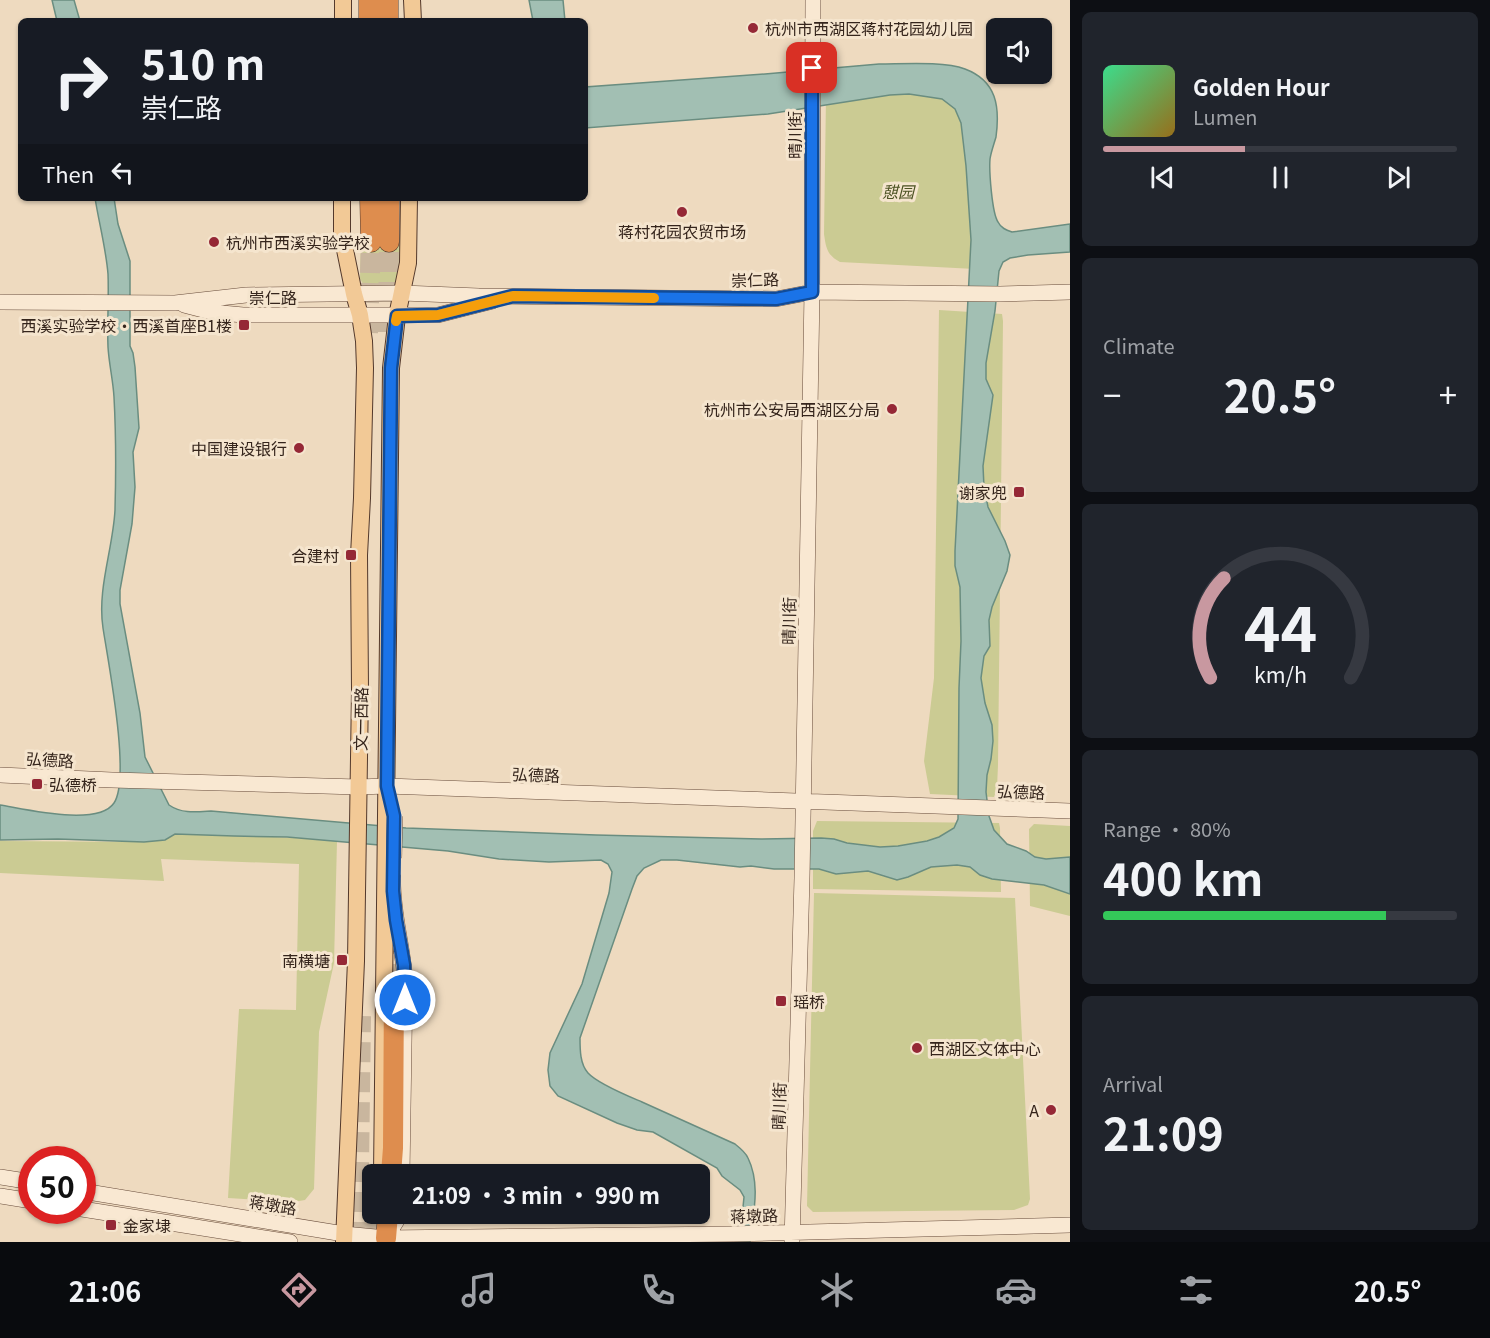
<!DOCTYPE html>
<meta charset="utf-8">
<style>
body{margin:0;font-family:Georgia,"Noto Sans SC",serif;background:#20242c;color:#f1f3f6;height:100vh;display:flex;flex-direction:column;font-size:22px;white-space:nowrap}
*{box-sizing:border-box;margin:0}
p{font-size:20px;color:#9ea1a6}
.icon{flex:none;width:33px;height:33px;fill:none;stroke:currentColor;stroke-width:2;stroke-linecap:round;stroke-linejoin:round}
.map{position:relative;flex:1;overflow:hidden}
.panel{display:flex;flex-direction:column;gap:12px;padding:12px;background:#0d0f14;width:420px}
.panel>*{flex:none}
.top-card{position:absolute;left:18px;top:18px;width:570px;height:183px;border-radius:9px;box-shadow:0 2px 4px #0004;background:#171b24;color:#f1f3f6;overflow:hidden}
.controls{position:absolute;left:986px;top:18px;display:grid;gap:12px}
.controls a{display:grid;place-items:center;width:66px;height:66px;border-radius:9px;background:#171b24;box-shadow:0 2px 4px #0004;font-size:30px}
.speed{position:absolute;left:18px;top:1146px;display:flex;gap:12px;font-size:30px;font-weight:700;text-align:center}
.speed>*{display:grid;place-content:center;width:78px;height:78px;border-radius:50%;background:#171b24;box-shadow:0 2px 4px #0004;line-height:1}
.speed .limit{border:9px solid #d22;background:#fff;color:#111}
.pin{position:absolute;display:grid;place-items:center;width:51px;height:51px;color:#fff;margin:-26px;border-radius:12px;box-shadow:0 3px 9px #0006}
.me{position:absolute;width:66px;margin:-33px;rotate:0deg;stroke-linejoin:round;filter:drop-shadow(0 0 4px #0008)}
.turn{display:flex;align-items:center;gap:21px;height:126px;padding:0 24px;font-size:27px}
.turn .icon{width:78px;height:78px;stroke-width:2.5}
.turn b{display:block;font-size:42px;line-height:51px}
.then{display:flex;align-items:center;height:57px;padding:0 24px;background:#0003;gap:12px;font-size:22px}
.big{font-size:45px;font-weight:700;line-height:1.1}
.panel .tile{flex:1;display:flex;flex-direction:column;justify-content:center;gap:9px;min-width:0;padding:0 21px;border-radius:9px;background:#20242c}
.panel .dial{align-items:center;gap:0}
.dial svg{height:156px;overflow:visible;fill:none;stroke:#363941;stroke-width:7;stroke-linecap:round;text-anchor:middle}
.dial text{fill:#f1f3f6;stroke:none}
.song{display:flex;align-items:center;gap:18px}
.cover{width:72px;height:72px;border-radius:9px;background:linear-gradient(135deg,hsl(150 70% 55%),hsl(40 70% 35%))}
.played{height:6px;border-radius:3px;background:linear-gradient(90deg,#c898a0 40%,#363941 40%)}
.keys{display:flex;justify-content:space-around;direction:ltr}
.heat{display:flex;justify-content:space-between;align-items:center;font-size:33px;direction:ltr}
.charge{height:9px;border-radius:4px;background:linear-gradient(90deg,#34c759 80%,#363941 0)}
.trip{position:absolute;left:362px;top:1164px;width:348px;height:60px;border-radius:9px;background:#171b24;box-shadow:0 2px 4px #0004;font-weight:700;line-height:60px;text-align:center}
.dock{display:flex;height:96px;justify-content:space-around;align-items:center;background:#090b0e;color:#9ea1a6}
.dock .icon{width:42px;height:42px}
.dock .on{color:#c898a0}
.dock b{font-size:27px;color:#f1f3f6}
main{display:flex;flex:1;min-height:0}
.map>svg:first-child{display:block}
.green{fill:#cbcb93}
.water{fill:#a2bfb3;stroke:#6a8d80;stroke-width:1.5}
.lines{fill:none;stroke-linecap:round;stroke-linejoin:round}
.highway-tunnel{stroke:#c9b69e;stroke-width:20;stroke-dasharray:20 10;stroke-linecap:butt}
.secondary-casing{stroke:#684c3b;stroke-width:16}
.primary-casing{stroke:#53392c;stroke-width:18}
.highway-casing{stroke:#53392c;stroke-width:21}
.secondary{stroke:#f9e8d2;stroke-width:15}
.primary{stroke:#f2c996;stroke-width:16}
.highway{stroke:#de8d4e;stroke-width:20}
.secondary-bridge-casing{stroke:#684c3b;stroke-width:16;stroke-linecap:butt}
.secondary-bridge{stroke:#f9e8d2;stroke-width:15}
.route-casing{stroke:#114b97;stroke-width:15}
.route{stroke:#1a73e8;stroke-width:10}
.slow{stroke:#f59e0b;stroke-width:10}
.poi-dot{fill:#952836;stroke:#f5e5ce;stroke-width:2}
.labels{text-anchor:middle;dominant-baseline:central;stroke-width:6;stroke-linejoin:round;paint-order:stroke}
.poi-label{font-size:16px;fill:#35251c;stroke:#f5e5ce;text-anchor:end}
.street-label{font-size:16px;fill:#35251c;stroke:#f5e5ce}
.park-label{font-size:16px;font-style:italic;fill:#4c5223;stroke:#f5e5ce}
</style>
<main>
<div class="map">
<svg width="1070" height="1242" viewBox="0 0 1070 1242">
<rect width="100%" height="100%" fill="#eedabf"/>
<path class="green" d="M900,88L944,95L964,117L975,269L840,262C827,255 826,248 824,234L826,97Z
M361,233L368,239L392,238L399,233C400,249 403,273 393,287H365L360,279Z
M939,310L1002,314L1003,321L998,765L997,788L994,797L930,794L924,761L934,678Z
M817,821L999,823L1000,828L1001,892L813,889V831Z
M1034,824L1070,826V916L1030,906L1029,829Z
M175,834C229,836 283,836 337,841L334,963L319,1032L314,1189L305,1200L293,1202L228,1198L239,1009L296,1010L299,864L161,859L164,881L0,873V841L144,842L165,840Z
M814,893L1015,898L1030,1199L1028,1205L1014,1210L813,1212L807,1206Z"/>
<path class="water" d="M52,0H74L80,21H57Z
M529,0H563L565,21H533Z
M879,64C903,64 944,61 965,69C997,81 1000,107 996,137C994,144 991,152 990,159C989,171 992,213 998,222C1001,228 1006,230 1012,232L1070,224V252L1028,255L1010,258L1003,262L999,271L995,311L986,363V379L993,395L983,466L984,487L988,507L1005,541L1010,555L1007,571L992,607L989,620L990,646L984,656L981,678L985,703L992,725L993,741L991,759L987,775L986,792L989,816L994,830L1007,844L1026,851L1035,857L1046,859L1070,857V894L1044,885L992,879L980,875L970,867L957,865L931,867L908,877L897,880L868,871L836,874L819,869H774L751,866L740,867L677,860H661L644,868L637,876L632,889L580,1038C580,1050 580,1064 588,1073C598,1084 628,1096 642,1102C673,1116 704,1130 735,1144C740,1148 746,1153 748,1158C761,1185 753,1214 750,1242H735L743,1207L744,1197L740,1190L722,1176L717,1168L653,1132L637,1130L617,1123L558,1096L550,1086L548,1070L550,1053L582,984L609,893L612,872L608,864L601,860L549,862L499,859L448,851L287,837L234,836L175,834L165,840L144,842L58,839L0,840V805C25,809 98,827 114,803C131,778 108,661 103,628C97,589 113,549 115,510C116,473 116,434 114,397C113,380 109,364 108,347C107,323 109,298 108,274C106,249 99,223 95,198H114L118,224L130,261V346L133,353L135,367L139,428L133,452L135,487L132,524L120,590V604L140,713L145,757L169,805C182,814 196,812 211,811L406,828L596,835L761,839L821,838L834,839L847,843L880,847L898,846L927,841L939,837L954,828L958,819L959,688L961,641L960,587L955,566V551L971,240L966,166L961,123L955,109L942,99L909,94L890,95L768,114L585,128V87L765,74Z"/>
<g class="lines">
<path class="highway-tunnel" d="M388,332L389,242
M368,333L371,242
M394,984L395,930
M358,1242L361,1016
M376,1242L377,1214"/>
<defs>
<path id="secondary" d="M0,302L175,303L246,295L402,293L479,296L776,299L812,292L1000,294L1070,292
M184,305L211,312L243,315H438L493,301
M0,775L112,780L358,787L387,786L1070,811
M393,878C392,913 403,946 405,980L402,1174
M0,1177L32,1182
M82,1191L344,1234L386,1238L731,1234L1070,1225
M0,1196L32,1201
M82,1209L290,1242
M386,1238L401,1214
M792,1242L802,878L812,292L813,0"/>
<path id="primary" d="M343,0V21
M412,0L413,21
M342,198V235L354,294L360,315L364,341L365,368L362,498L359,555L360,690L356,961L344,1242
M382,1174L391,368L397,316L408,263L409,198"/>
<path id="highway" d="M369,0V21
M388,0V21
M370,198L371,242
M389,198V242
M391,1174L393,1148L394,984
M386,1238L388,1214"/>
</defs>
<use href="#secondary" class="secondary-casing"/>
<use href="#primary" class="primary-casing"/>
<use href="#highway" class="highway-casing"/>
<use href="#secondary" class="secondary"/>
<use href="#primary" class="primary"/>
<use href="#highway" class="highway"/>
<defs>
<path id="secondary-bridge" d="M394,858L395,816"/>
</defs>
<use href="#secondary-bridge" class="secondary-bridge-casing"/>
<use href="#secondary-bridge" class="secondary-bridge"/>
</g>
<g class="lines">
<defs>
<path id="route" d="M405,1000L404,965L396,920L393,891L394,816L387,786L391,368L397,316L438,315L513,296L776,299L812,292V68"/>
</defs>
<use href="#route" class="route-casing"/>
<use href="#route" class="route"/>
<path class="slow" d="M396,321L397,316L438,315L513,296L654,298"/>
</g>
<g class="poi-dot">
<circle cx="753" cy="28" r="6"/>
<circle cx="682" cy="212" r="6"/>
<circle cx="214" cy="242" r="6"/>
<rect x="238" y="319" width="12" height="12" rx="3"/>
<circle cx="892" cy="409" r="6"/>
<circle cx="299" cy="448" r="6"/>
<rect x="1013" y="486" width="12" height="12" rx="3"/>
<rect x="345" y="549" width="12" height="12" rx="3"/>
<rect x="31" y="778" width="12" height="12" rx="3"/>
<rect x="336" y="954" width="12" height="12" rx="3"/>
<rect x="775" y="995" width="12" height="12" rx="3"/>
<circle cx="917" cy="1048" r="6"/>
<circle cx="1051" cy="1110" r="6"/>
<rect x="105" y="1219" width="12" height="12" rx="3"/>
</g>
<g class="labels">
<g class="poi-label">
<text x="765" y="28" text-anchor="start">杭州市西湖区蒋村花园幼儿园</text>
<text x="682" y="231" text-anchor="middle">蒋村花园农贸市场</text>
<text x="226" y="242" text-anchor="start">杭州市西溪实验学校</text>
<text x="232" y="325">西溪实验学校·西溪首座B1楼</text>
<text x="880" y="409">杭州市公安局西湖区分局</text>
<text x="287" y="448">中国建设银行</text>
<text x="1007" y="492">谢家兜</text>
<text x="339" y="555">合建村</text>
<text x="49" y="784" text-anchor="start">弘德桥</text>
<text x="330" y="960">南横塘</text>
<text x="793" y="1001" text-anchor="start">瑶桥</text>
<text x="929" y="1048" text-anchor="start">西湖区文体中心</text>
<text x="1039" y="1110">A</text>
<text x="123" y="1225" text-anchor="start">金家埭</text>
</g>
<g class="street-label">
<text transform="translate(794 135) rotate(-90)">晴川街</text>
<text transform="translate(755 279) rotate(-2)">崇仁路</text>
<text x="273" y="297">崇仁路</text>
<text transform="translate(788 621) rotate(-89)">晴川街</text>
<text transform="translate(360 719) rotate(-89)">文一西路</text>
<text transform="translate(50 759) rotate(3)">弘德路</text>
<text transform="translate(536 774) rotate(2)">弘德路</text>
<text transform="translate(1021 791) rotate(2)">弘德路</text>
<text transform="translate(778 1106) rotate(-88)">晴川街</text>
<text transform="translate(273 1204) rotate(9)">蒋墩路</text>
<text transform="translate(754 1215) rotate(-2)">蒋墩路</text>
</g>
<g class="park-label">
<text x="898" y="191">憇园</text>
</g>
</g>
</svg>
<div class="controls">
<a><svg class="icon" aria-label="sound" viewBox="0 0 24 24"><path d="M4 9h4l5-4v14l-5-4H4zM17 9q2 3 0 6"/></svg></a>
</div>
<div class="speed"><div class="limit">50</div></div>
<div class="pin" style="left:812px;top:68px;background:#d93025"><svg class="icon" aria-label="arrive" viewBox="0 0 24 24"><path d="M6 21V4h12l-3 4 3 4H6"/></svg></div>
<svg class="me" style="left:405px;top:1000px" viewBox="-20 -20 40 40"><circle r="17" fill="#1a73e8" stroke="#fff" stroke-width="3"/><path d="M0-11L8 9 0 5-8 9z" fill="#fff"/></svg>
<div class="trip">21:09 · 3 min · 990 m</div>
<div class="top-card">
<div class="turn"><svg class="icon" aria-label="right" viewBox="0 0 24 24"><path d="M7 20v-9h11M14 6l5 5-5 5"/></svg><div><b>510 m</b>崇仁路</div></div>
<div class="then">Then<svg class="icon" aria-label="left" viewBox="0 0 24 24"><path d="M17 20v-9H6M10 6l-5 5 5 5"/></svg></div>
</div>
</div>
<section class="panel">
<div class="tile">
<div class="song"><i class="cover"></i><div><b>Golden Hour</b><p>Lumen</p></div></div>
<div class="played"></div>
<div class="keys"><svg class="icon" aria-label="previous" viewBox="0 0 24 24"><path d="M18 5L8 12l10 7zM5 5v14"/></svg><svg class="icon" aria-label="pause" viewBox="0 0 24 24"><path d="M8 5v14M16 5v14"/></svg><svg class="icon" aria-label="next" viewBox="0 0 24 24"><path d="M6 5l10 7-10 7zM19 5v14"/></svg></div>
</div>
<div class="tile"><p>Climate</p>
<div class="heat"><a>−</a><b class="big">20.5°</b><a>+</a></div>
</div>
<div class="tile dial"><svg viewBox="0 0 100 80">
<path d="M14 69A42 42 0 1 1 86 69"/>
<path d="M14 69A42 42 0 0 1 21 18" stroke="#c898a0"/>
<text x="50" y="56" font-size="32" font-weight="700">44</text>
<text x="50" y="72" font-size="11">km/h</text>
</svg></div>
<div class="tile"><p>Range · 80%</p><b class="big">400 km</b><div class="charge"></div></div>
<div class="tile"><p>Arrival</p><b class="big">21:09</b></div>
</section>
</main>
<nav class="dock">
<b>21:06</b>
<svg class="icon on" aria-label="directions" viewBox="0 0 24 24"><path d="M12 3l9 9-9 9-9-9zM9 14v-3h6M13 9l2 2-2 2"/></svg>
<svg class="icon" aria-label="music" viewBox="0 0 24 24"><path d="M9 18V5l10-2v13"/><circle cx="6" cy="18" r="3"/><circle cx="16" cy="16" r="3"/></svg>
<svg class="icon" aria-label="phone" viewBox="0 0 24 24"><path d="M5 4h4l2 5-3 2q2 4 5 5l2-3 5 2v4C11 20 4 13 5 4z"/></svg>
<svg class="icon" aria-label="climate" viewBox="0 0 24 24"><path d="M12 3v18M4 7l16 10M4 17L20 7"/></svg>
<svg class="icon" aria-label="car" viewBox="0 0 24 24"><path d="M5 17H2v-5l4-1 3-4h7l3 4 3 1v5h-3M9 17h6M6 11h13"/><circle cx="7" cy="17" r="2"/><circle cx="17" cy="17" r="2"/></svg>
<svg class="icon" aria-label="filters" viewBox="0 0 24 24"><path d="M4 7h16M4 17h16"/><circle cx="9" cy="7" r="2"/><circle cx="15" cy="17" r="2"/></svg>
<b>20.5°</b>
</nav>
